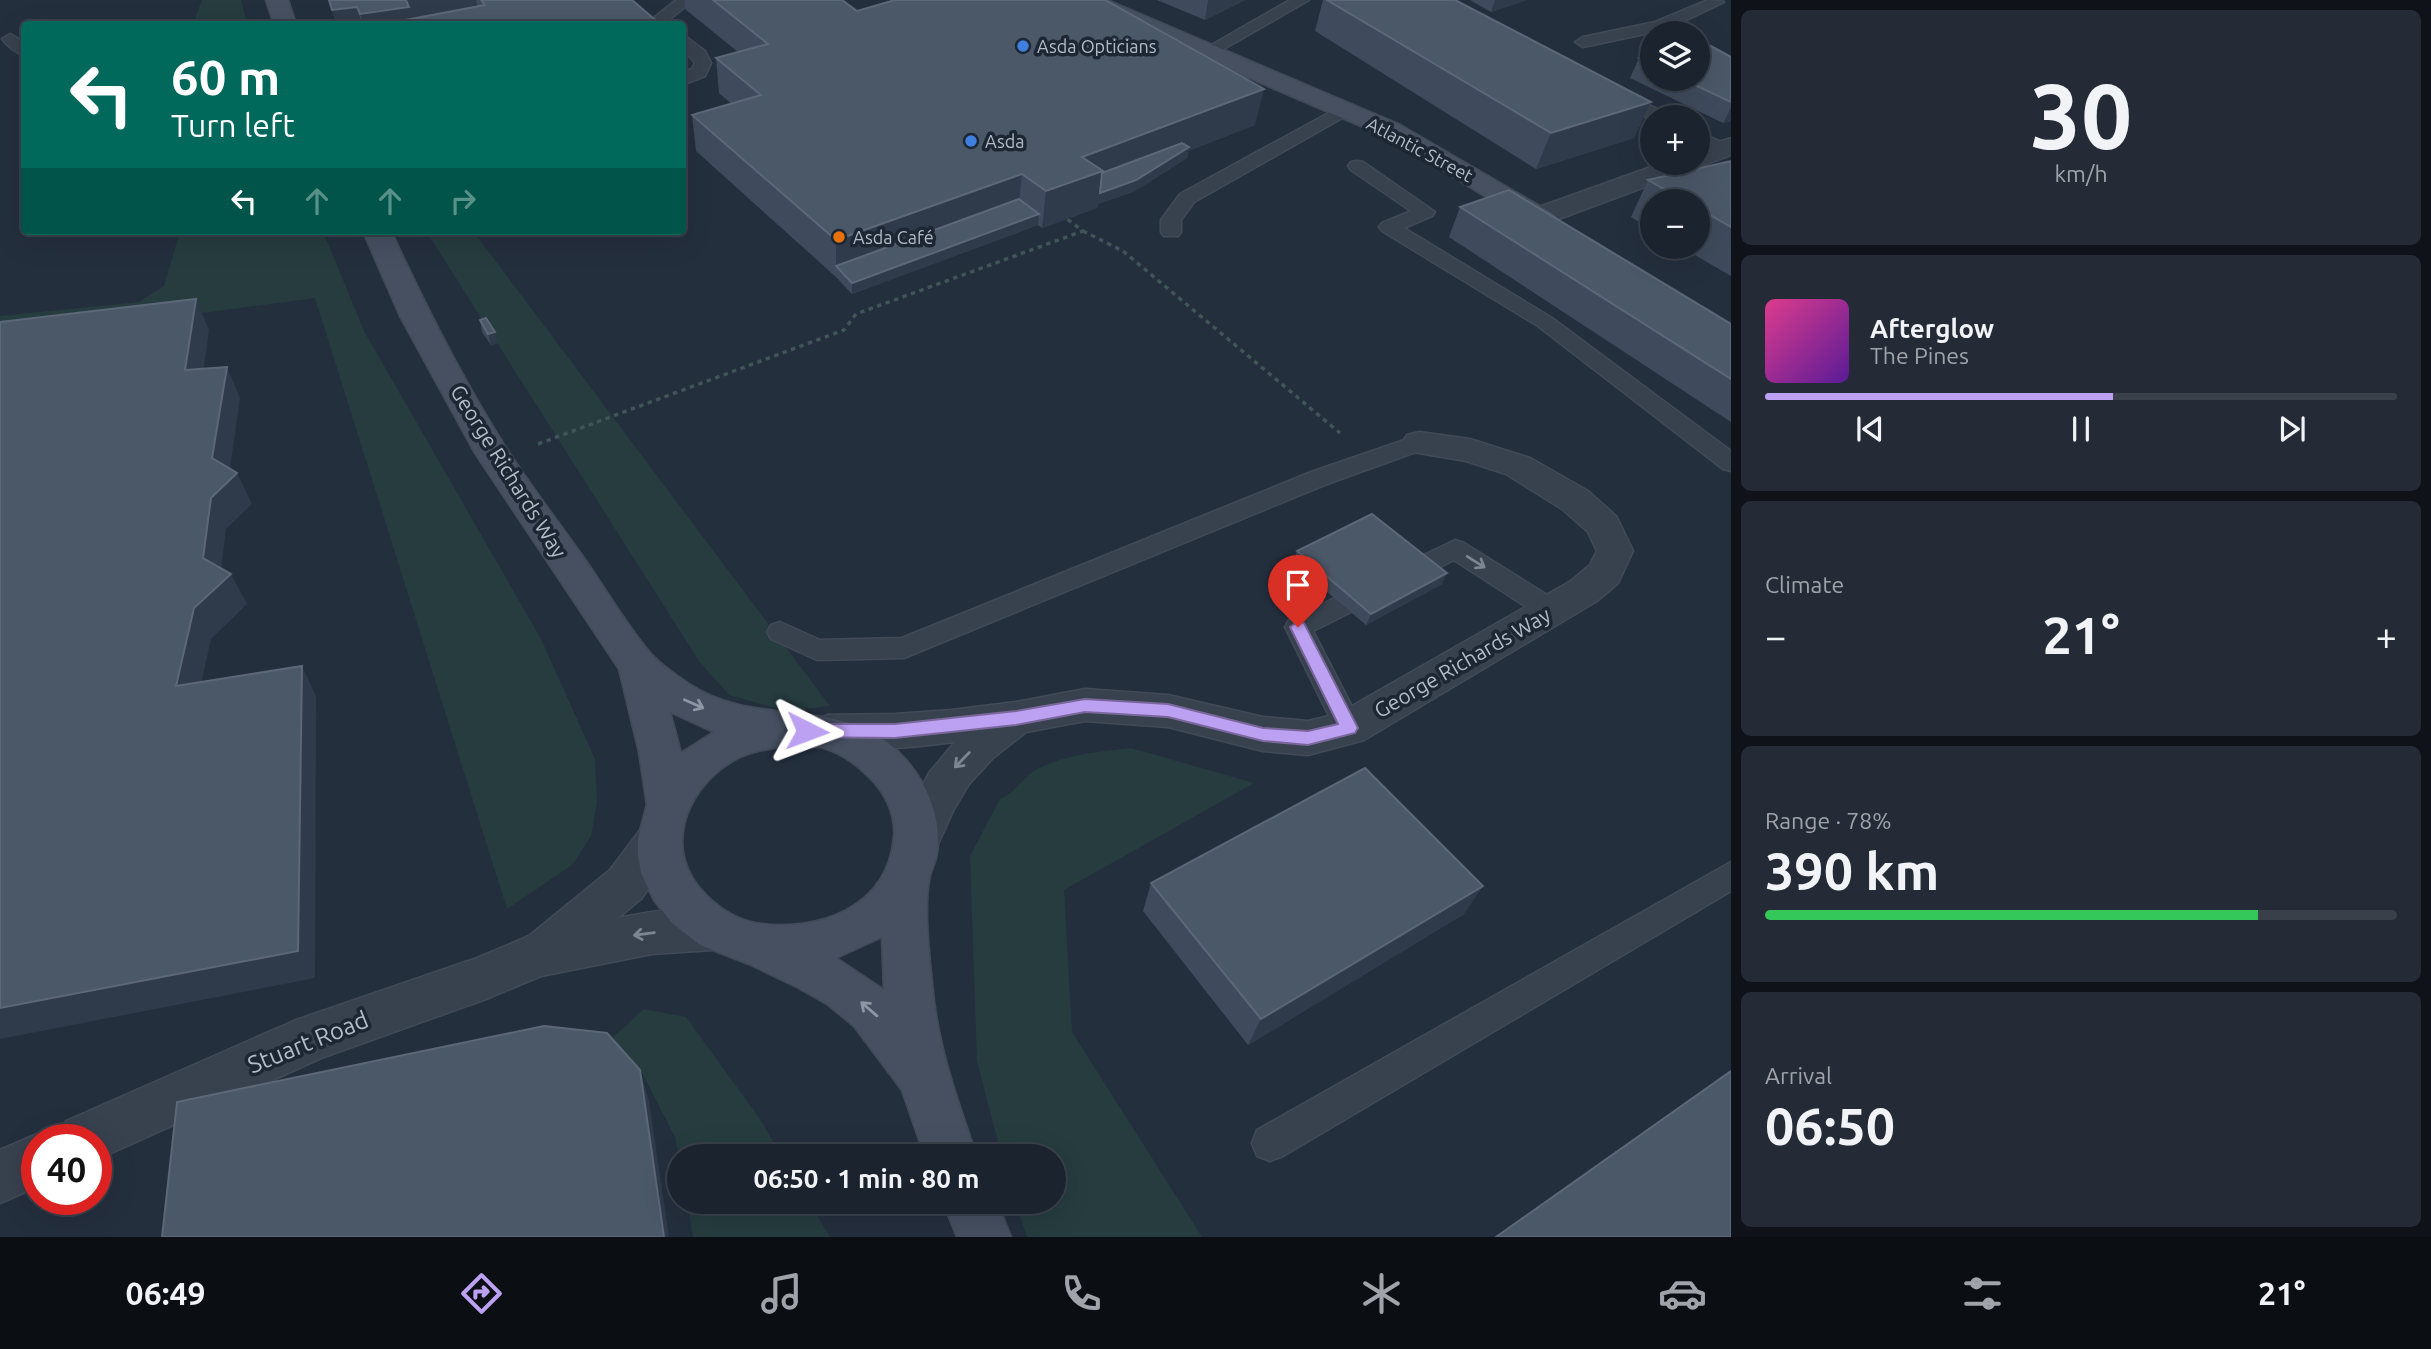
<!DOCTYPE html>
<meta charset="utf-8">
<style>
body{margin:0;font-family:Ubuntu,sans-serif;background:#242b36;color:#f1f3f6;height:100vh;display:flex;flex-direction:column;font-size:26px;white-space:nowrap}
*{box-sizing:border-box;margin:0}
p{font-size:23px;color:#a0a4aa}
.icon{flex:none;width:38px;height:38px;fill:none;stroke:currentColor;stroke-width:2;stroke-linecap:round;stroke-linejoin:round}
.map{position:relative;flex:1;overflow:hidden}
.drawer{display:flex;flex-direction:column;gap:10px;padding:10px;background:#0f1319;width:700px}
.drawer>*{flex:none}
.hud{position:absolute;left:21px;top:21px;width:665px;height:214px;border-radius:7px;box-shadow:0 7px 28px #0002,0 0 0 2px #39404a;background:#00695c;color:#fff;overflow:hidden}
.fabs{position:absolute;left:1640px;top:21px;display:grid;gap:14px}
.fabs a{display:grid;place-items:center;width:70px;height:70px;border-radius:50%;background:#1b232e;box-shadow:0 7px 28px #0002,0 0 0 2px #39404a;font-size:35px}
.speed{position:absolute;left:21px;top:1124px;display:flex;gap:14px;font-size:35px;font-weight:700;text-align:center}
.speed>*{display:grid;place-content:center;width:91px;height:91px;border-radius:50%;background:#1b232e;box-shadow:0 7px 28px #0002,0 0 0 2px #39404a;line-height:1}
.speed .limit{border:10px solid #d22;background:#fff;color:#111}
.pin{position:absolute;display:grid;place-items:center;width:60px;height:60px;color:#fff;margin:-72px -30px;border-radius:50% 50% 50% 0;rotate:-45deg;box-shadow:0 0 7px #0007}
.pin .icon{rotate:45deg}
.me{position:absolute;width:77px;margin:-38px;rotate:93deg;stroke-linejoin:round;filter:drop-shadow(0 0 5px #0008)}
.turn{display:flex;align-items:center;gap:24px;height:147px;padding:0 35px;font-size:32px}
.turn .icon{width:91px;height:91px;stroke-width:2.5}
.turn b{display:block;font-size:49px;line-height:60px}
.lanes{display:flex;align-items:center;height:66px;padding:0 35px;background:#0003;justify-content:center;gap:35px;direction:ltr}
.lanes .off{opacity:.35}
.big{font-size:52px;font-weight:700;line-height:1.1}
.drawer .tile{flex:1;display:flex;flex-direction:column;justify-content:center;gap:10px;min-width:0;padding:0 24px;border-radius:10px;background:#242b36}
.drawer .dial{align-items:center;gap:0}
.dial b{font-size:91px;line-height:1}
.song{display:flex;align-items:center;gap:21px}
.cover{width:84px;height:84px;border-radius:10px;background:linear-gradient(135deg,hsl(330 70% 55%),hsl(270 70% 35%))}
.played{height:7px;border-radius:4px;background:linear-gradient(90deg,#bca0f2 55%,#39404a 55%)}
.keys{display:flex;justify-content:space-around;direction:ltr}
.heat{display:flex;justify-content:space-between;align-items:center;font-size:38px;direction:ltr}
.charge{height:10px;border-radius:5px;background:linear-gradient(90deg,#34c759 78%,#39404a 0)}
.trip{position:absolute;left:667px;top:1144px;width:399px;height:70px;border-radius:35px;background:#1b232e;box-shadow:0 7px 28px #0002,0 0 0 2px #39404a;font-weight:700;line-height:70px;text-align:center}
.menu{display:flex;height:112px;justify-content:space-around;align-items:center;background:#0b0e12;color:#a0a4aa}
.menu .icon{width:49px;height:49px}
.menu .on{color:#bca0f2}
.menu b{font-size:32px;color:#f1f3f6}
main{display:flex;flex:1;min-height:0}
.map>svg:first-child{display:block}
.green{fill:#263c3f}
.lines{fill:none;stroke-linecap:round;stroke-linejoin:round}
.lane-casing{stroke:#414a57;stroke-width:3}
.street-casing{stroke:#414a57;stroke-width:3}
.secondary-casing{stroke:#414a57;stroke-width:3}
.path{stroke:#3f5557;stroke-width:3.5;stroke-dasharray:4.5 4.5;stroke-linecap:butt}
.lane{fill:#38414e;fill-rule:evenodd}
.street{fill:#38414e;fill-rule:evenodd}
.secondary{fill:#465061;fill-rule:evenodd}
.wall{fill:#3f4b5c}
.shaded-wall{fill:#2f3b4b}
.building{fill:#4b5868;stroke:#5c6777;stroke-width:2}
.oneway{stroke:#7c8592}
.oneway2{stroke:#8e96a5}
.route{fill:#bca0f2;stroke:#7a689d;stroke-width:2}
.shop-dot{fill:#3f7fe0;stroke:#1d2633;stroke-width:2.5}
.food-dot{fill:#e8710a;stroke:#1d2633;stroke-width:2.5}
.labels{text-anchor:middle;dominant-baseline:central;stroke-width:7;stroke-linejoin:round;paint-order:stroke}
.far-poi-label{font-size:18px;fill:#b4bcc9;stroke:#1d2633;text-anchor:start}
.far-street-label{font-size:18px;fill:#b4bcc9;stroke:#1d2633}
.street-label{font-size:21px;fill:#b4bcc9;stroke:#1d2633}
.near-street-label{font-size:24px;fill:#b4bcc9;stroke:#1d2633}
</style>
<main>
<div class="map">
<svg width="1731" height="1237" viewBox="0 0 1731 1237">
<rect width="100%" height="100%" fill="#242f3e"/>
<path class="green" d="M202,0H241L247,24H193Z
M180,231H323L364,331L541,639L595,759L597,803L591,836L572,865L507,909L315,298L0,340V316L139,302L164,286Z
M426,231H473L830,706L787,711L729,695L699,661Z
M1131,748L1254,783L1064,890L1072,1032L1202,1237H1027L1015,1202H1054V1157H1002L977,1061L970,856L1000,799C1015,793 1021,779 1034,771C1064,754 1097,752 1131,748Z
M644,1009L686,1017L760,1119L782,1157L679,1158L675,1137L640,1069L599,1050Z
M687,1202H809L830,1237H693Z"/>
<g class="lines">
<defs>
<path id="lane" d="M676,0H694L671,18L674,24H658L655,17Z
M1290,0H1309L1215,54L1209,56L1201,51Z
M1708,0L1724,2L1674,26L1685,33L1659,31L1583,47L1575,42L1583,37L1655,22Z
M10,34L24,42V55C16,53 7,46 2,39Z
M682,34L705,51L711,63L705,76L682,85V73L692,69L695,63L682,48Z
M1615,89L1666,113L1669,117H1652V120L1609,98L1607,94L1609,90Z
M1345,104L1354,109L1351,113L1194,202L1181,220V232L1178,236H1164L1161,232V220L1180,194Z
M1698,132L1728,145L1731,149L1722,154L1698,144Z
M1357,161L1363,162L1435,212L1432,216L1404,228L1552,318L1731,451V471L1723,469L1538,326L1382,231L1379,227L1382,223L1411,211L1351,170L1348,166L1351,162Z
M1419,435L1427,438L1431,443L1427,448L1327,484L904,658L817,660L771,639L767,632L771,625L780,622L820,640L902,638L1311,472Z
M1455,540L1464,543L1560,603L1564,610L1560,617L1551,620L1542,617L1454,560L1313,631L1363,728L1359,736L1349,739L1339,736L1285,627L1289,620Z
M1731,862V891L1283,1156L1270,1161L1257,1156L1252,1143L1257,1130Z"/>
<path id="street" d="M1731,138V155L1548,223L1538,225L1528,223L1524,217L1528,211L1662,163H1698V149Z
M1419,432L1470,439L1530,458L1588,491L1616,516L1633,551L1618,583L1597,601L1364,740L1308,755L1263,751L1168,727L1085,721L1026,732L993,758L969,784L954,809L933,855L917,861L901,855L895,842L929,773L955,742C916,746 850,756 813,744L807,732L813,720L828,715L895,714L951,710L1016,702L1085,689L1168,695L1263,717L1308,721L1338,714L1571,581L1590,565L1597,551L1588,532L1562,509L1506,474L1466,461L1407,451L1402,443L1407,435Z
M660,819L676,825L682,838L642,898L618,918C652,912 695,902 728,914L735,929L728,944L712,950L652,954L541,976L486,999L324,1057L96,1160V1139H58L66,1121L296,1020L477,958L529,936L610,870L644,825Z
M37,1134L50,1139H37V1187L0,1203V1150Z"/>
<path id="secondary" d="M266,0H288L296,24H274Z
M1077,0H1107L1400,125L1555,215L1559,221L1555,227L1545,229L1535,227L1420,156L1382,135L1080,5Z
M363,231H391C425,305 462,379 506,448C531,487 560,524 586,561C607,591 628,628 652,655C662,665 677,676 689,684C764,734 857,686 916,773C932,796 941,825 937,853C936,862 930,871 929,881C924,908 929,955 932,983C937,1045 957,1099 977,1157H925L902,1090L854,1026L827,1004L797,987L749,964L700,945L672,923L654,900L641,873L638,855V838L647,805L639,752L619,669L475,453L400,316ZM670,712L714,732L681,753ZM787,746C799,746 812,745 824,748C841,753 856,764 868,776C885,792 896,814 894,837C888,908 818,933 755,923C736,919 720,909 706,895C662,852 684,791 731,762C748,751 768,749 787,746ZM882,937L884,990L836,958Z
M943,1202H997L1011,1237H957Z"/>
</defs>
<use href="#lane" class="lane-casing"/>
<use href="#street" class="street-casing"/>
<use href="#secondary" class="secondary-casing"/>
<path class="path" d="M1083,231L1123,251L1340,433
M538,444L844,330L856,314L1083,231L1067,219"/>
<use href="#lane" class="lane"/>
<use href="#street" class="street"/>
<use href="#secondary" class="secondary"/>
</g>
<path class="wall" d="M329,0H632L660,24H336Z
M685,0H842L857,11L1255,125L1188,151L1187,158L1135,191L1098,204L1097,208L1042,228L1038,225L852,294L836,277L696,151L692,115L732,104L719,93L716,58L738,52L685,9Z
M1157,0H1245L1205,20Z
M1323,0H1455L1651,102L1634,138L1536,169L1315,31Z
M1470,0H1527L1491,12Z
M1652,53V79H1698L1731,57V121L1723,123L1630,78L1639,58Z
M1731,161V276L1681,247H1698V201H1652V230L1631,217L1648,180Z
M1460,207L1731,324V422L1449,237Z
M480,320L497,343L491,345L482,332Z
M1297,551L1442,584L1366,625L1293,563Z
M1151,883L1464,914L1248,1045L1143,911Z"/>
<path class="shaded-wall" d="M406,0H476L479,16L406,20L407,24H363L360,14Z
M1208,0H1245L1205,20Z
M1495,0H1527L1491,12Z
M357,7L362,24H336L332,10Z
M1264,89L1255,125L1188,151L1187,158L1135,191L1098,204L1097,208L1042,228L1046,191L1082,157Z
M1651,102L1634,138L1536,169L1551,133Z
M1731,108V121L1723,123Z
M1022,174L1018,210L836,266V240Z
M1039,214L1038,225L852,294V283Z
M196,299L209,330L199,401L185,370Z
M495,332L497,343L491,345L488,334Z
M227,367L240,398L228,482L237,473L252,504L226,529L219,585L231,574L247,604L211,639L194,716L176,686L203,558L211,498L212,458Z
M1447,573L1442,584L1366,625L1371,614Z
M302,666L316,696L315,978L0,1039V1008Z
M1483,886L1464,914L1248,1045L1261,1019Z
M640,1070L649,1101L669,1237H664Z"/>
<path class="building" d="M329,0H406L409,7L360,14L357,7L332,10Z
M481,0H632L660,24H410L406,20L485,5Z
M713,0H842L857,11L895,0H1105L1264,89L1082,157L1103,171L1046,191L1022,174L836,240L692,115L761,95L716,58L768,44Z
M1327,0H1455L1651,102L1551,133Z
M1698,39L1731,57V102L1682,79H1698Z
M1652,53V65L1639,58Z
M1182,143L1189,147L1136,180L1100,193L1102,173Z
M1731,161V227L1698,208V201H1685L1648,180Z
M1509,190L1731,324V379L1460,207Z
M1019,199L1039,214L852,283L836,266Z
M196,299L185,370L227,367L212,458L237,473L211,498L203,558L231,574L194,608L176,686L302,666L298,951L0,1008V322Z
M486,318L495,332L488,334L480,320Z
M1372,514L1447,573L1371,614L1297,551Z
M1365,768L1483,886L1261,1019L1151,883Z
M544,1026L607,1033L640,1070L664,1237H162L177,1102Z
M1731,1071V1237H1496Z"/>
<defs><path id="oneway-shaft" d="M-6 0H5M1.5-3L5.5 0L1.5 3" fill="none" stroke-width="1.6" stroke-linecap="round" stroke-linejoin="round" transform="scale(1.75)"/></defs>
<g class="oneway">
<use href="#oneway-shaft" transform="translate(1476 562) rotate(32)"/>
<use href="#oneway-shaft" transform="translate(962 760) rotate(134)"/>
<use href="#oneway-shaft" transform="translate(644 934) rotate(172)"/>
</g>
<g class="oneway2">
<use href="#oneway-shaft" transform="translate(694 704) rotate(24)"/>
<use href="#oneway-shaft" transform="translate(869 1009) rotate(-139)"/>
</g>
<path class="route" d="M1298,621L1304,623L1358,728L1355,733L1308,745L1263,741L1168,717L1085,712L1016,725L895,738L807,737L801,735L799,731L801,726L807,724H895L1016,711L1085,699L1168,704L1263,728L1308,731L1338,724L1290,627Z"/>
<g class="shop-dot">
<circle cx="1023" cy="46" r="7"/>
<circle cx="971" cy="141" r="7"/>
</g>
<circle class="food-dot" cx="839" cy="237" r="7"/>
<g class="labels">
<g class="far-poi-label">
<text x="1037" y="46">Asda Opticians</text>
<text x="985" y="141">Asda</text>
<text x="853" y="237">Asda Café</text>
</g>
<g class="far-street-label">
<text transform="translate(1420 149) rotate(28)">Atlantic Street</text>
</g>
<g class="street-label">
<text transform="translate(509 471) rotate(58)">George Richards Way</text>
<text transform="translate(1462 662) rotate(-30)">George Richards Way</text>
</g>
<g class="near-street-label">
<text transform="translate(308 1042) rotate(-22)">Stuart Road</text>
</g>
</g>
</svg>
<div class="fabs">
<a><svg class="icon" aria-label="layers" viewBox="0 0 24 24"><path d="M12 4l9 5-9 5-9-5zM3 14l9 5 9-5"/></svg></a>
<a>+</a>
<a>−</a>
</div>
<div class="speed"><div class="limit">40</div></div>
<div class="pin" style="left:1298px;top:627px;background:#d93025"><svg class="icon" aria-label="arrive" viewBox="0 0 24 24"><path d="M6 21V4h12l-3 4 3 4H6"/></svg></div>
<svg class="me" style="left:807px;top:731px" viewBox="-20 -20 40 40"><path d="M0-17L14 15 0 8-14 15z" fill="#bca0f2" stroke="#fff" stroke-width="4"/></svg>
<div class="trip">06:50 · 1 min · 80 m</div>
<div class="hud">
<div class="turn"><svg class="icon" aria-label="left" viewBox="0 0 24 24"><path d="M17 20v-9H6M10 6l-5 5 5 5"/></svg><div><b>60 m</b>Turn left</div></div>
<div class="lanes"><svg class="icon" aria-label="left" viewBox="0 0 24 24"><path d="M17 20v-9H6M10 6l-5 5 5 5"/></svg><svg class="icon off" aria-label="ahead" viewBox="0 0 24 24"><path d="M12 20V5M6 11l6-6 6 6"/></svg><svg class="icon off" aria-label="ahead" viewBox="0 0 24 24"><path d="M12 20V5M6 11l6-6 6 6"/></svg><svg class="icon off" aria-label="right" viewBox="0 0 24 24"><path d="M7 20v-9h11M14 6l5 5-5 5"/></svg></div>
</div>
</div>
<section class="drawer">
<div class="tile dial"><b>30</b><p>km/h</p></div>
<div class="tile">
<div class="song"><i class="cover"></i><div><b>Afterglow</b><p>The Pines</p></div></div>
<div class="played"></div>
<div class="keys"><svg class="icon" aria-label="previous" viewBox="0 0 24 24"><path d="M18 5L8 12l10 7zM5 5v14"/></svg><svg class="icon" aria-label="pause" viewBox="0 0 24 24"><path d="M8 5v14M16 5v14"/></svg><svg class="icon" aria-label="next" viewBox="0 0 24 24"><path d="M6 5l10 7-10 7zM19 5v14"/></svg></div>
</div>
<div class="tile"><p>Climate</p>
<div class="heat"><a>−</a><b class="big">21°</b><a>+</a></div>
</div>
<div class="tile"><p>Range · 78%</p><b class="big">390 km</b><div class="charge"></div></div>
<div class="tile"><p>Arrival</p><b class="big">06:50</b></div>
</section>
</main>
<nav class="menu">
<b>06:49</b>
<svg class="icon on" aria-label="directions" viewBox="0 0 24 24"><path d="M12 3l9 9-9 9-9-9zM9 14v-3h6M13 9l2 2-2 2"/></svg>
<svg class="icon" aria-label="music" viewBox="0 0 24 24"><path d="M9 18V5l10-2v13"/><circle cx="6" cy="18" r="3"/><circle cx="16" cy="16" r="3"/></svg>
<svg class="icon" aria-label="phone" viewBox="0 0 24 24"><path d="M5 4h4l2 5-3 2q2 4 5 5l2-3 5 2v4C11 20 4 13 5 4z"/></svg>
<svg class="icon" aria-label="climate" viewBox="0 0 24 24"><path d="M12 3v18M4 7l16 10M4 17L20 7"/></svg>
<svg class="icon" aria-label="car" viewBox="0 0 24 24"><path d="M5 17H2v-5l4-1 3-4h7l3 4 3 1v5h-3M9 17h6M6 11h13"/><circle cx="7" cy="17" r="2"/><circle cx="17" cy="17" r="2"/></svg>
<svg class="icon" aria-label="filters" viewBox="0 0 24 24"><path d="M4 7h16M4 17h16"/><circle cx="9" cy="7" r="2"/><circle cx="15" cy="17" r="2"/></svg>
<b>21°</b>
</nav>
